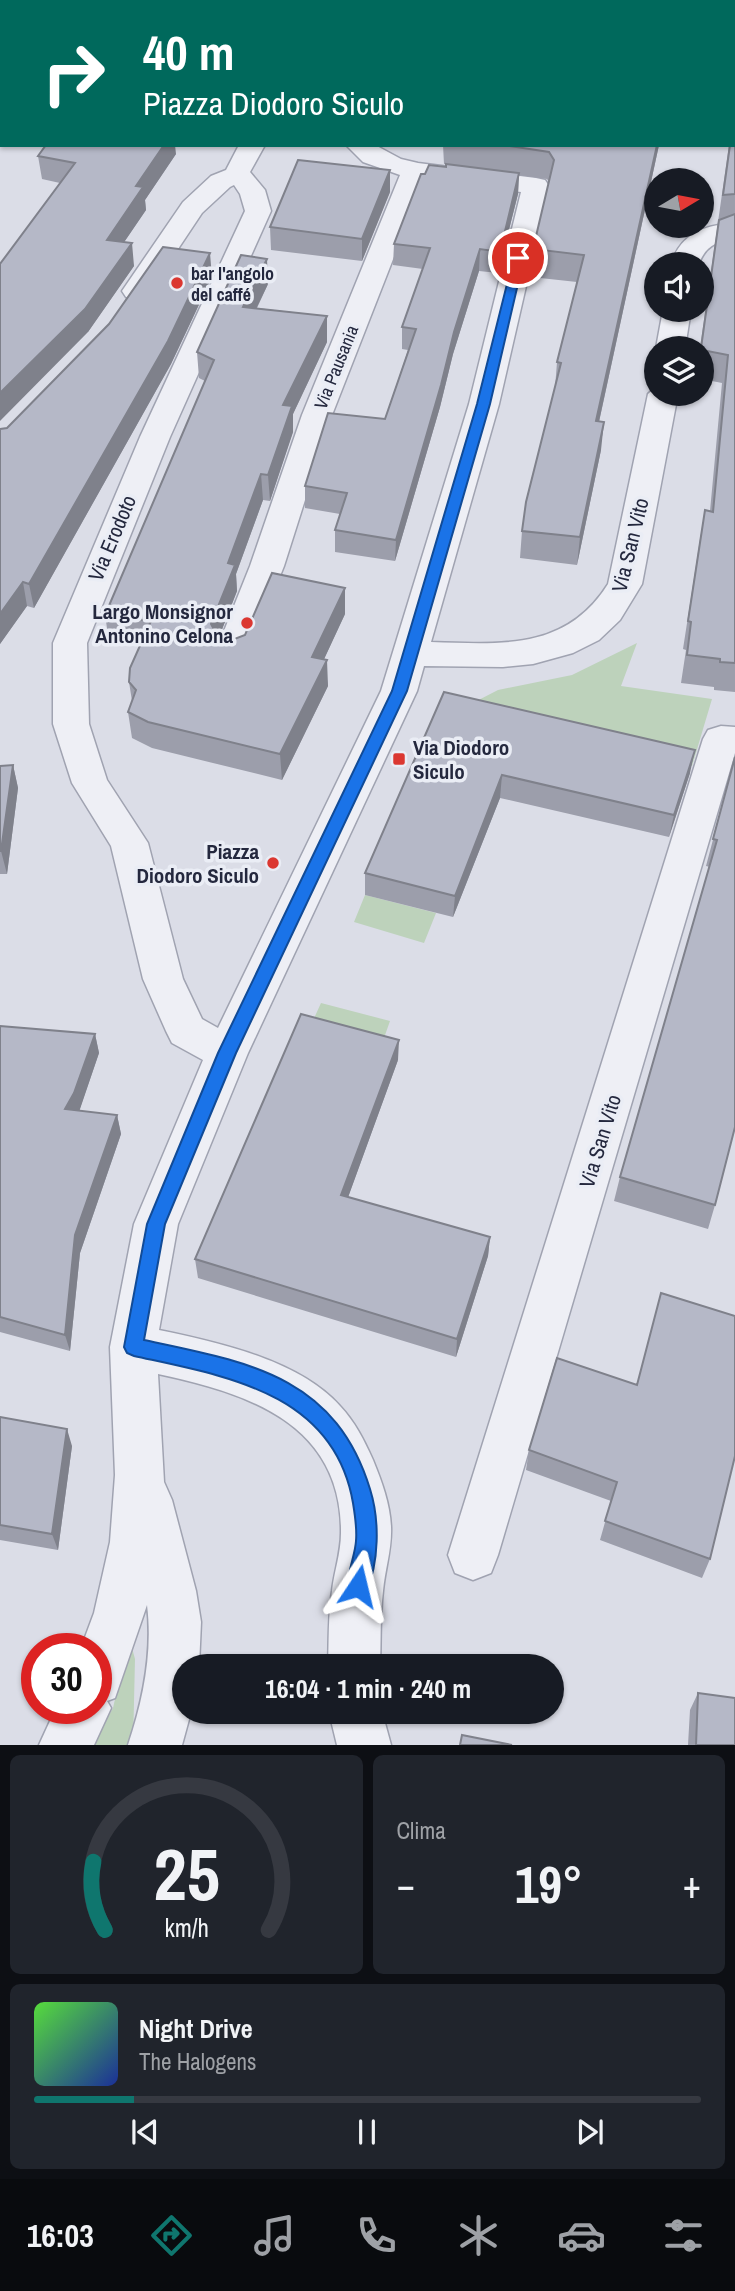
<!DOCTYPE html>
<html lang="it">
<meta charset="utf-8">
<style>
body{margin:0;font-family:"Archivo Narrow",sans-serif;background:#20242c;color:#f1f3f6;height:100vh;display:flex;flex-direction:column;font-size:26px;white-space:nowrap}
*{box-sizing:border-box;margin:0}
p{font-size:23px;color:#9ea1a6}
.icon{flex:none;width:38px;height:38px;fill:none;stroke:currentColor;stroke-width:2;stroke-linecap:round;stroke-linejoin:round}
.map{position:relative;height:1745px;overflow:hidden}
.sheet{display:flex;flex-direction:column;gap:10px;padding:10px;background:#0d0f14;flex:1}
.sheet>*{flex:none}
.guide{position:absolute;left:0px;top:0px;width:735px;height:147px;box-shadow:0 2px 5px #0004;background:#00695c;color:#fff;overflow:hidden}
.needle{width:46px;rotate:80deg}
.buttons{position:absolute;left:644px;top:168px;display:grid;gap:14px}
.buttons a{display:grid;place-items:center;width:70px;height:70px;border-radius:50%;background:#171b24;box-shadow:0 2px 5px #0004;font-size:35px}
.speed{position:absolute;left:21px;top:1633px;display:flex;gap:14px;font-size:35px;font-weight:700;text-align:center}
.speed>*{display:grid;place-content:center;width:91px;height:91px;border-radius:50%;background:#171b24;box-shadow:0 2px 5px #0004;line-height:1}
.speed .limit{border:10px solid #d22;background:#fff;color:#111}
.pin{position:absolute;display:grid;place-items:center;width:60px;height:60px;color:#fff;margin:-30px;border:4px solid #fff;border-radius:50%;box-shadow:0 2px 7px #0007}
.me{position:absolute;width:77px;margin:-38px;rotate:10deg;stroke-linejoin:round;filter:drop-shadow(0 0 5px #0008)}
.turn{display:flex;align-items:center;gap:24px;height:147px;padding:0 28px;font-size:32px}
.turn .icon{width:91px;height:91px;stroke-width:2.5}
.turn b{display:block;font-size:49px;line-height:60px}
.big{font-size:52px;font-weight:700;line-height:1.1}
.sheet .tile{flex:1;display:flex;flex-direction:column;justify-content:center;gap:10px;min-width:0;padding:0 24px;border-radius:10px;background:#20242c}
.sheet .dial{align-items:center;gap:0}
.dial svg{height:182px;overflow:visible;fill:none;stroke:#363941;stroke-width:7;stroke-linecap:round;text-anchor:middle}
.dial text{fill:#f1f3f6;stroke:none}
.song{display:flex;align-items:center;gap:21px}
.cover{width:84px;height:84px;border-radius:10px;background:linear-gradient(135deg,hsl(110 70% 55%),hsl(230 70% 35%))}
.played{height:7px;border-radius:4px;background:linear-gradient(90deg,#0f766e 15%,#363941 15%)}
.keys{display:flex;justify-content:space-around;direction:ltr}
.heat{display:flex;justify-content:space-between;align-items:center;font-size:38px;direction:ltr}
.sheet .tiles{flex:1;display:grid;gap:10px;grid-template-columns:1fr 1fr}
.tile:last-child{grid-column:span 2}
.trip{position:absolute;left:172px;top:1654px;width:392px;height:70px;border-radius:35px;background:#171b24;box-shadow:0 2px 5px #0004;font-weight:700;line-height:70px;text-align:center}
.menu{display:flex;height:112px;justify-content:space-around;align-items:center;background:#090b0e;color:#9ea1a6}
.menu .icon{width:49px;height:49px}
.menu .active{color:#0f766e}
.menu b{font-size:32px;color:#f1f3f6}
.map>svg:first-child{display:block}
.green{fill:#bdd2bb}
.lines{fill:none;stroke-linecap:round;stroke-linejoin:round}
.minor-casing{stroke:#a0a3b1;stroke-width:3}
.minor{fill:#eeeff5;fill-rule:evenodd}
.wall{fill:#9c9eab}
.shaded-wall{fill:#7f818b}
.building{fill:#b5b8c7;stroke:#7f818b;stroke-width:2}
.route{fill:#1a73e8;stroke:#114b97;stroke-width:2}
.poi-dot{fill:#db3731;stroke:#eaedf5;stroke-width:2.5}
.labels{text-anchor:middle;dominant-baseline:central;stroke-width:7;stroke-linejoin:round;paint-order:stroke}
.far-poi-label{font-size:18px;font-weight:bold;fill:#24283e;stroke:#eaedf5;text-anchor:start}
.far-street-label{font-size:18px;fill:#24283e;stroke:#eaedf5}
.street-label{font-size:21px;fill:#24283e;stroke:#eaedf5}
.poi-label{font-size:21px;font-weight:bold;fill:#24283e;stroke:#eaedf5;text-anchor:end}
</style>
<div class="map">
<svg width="735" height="1745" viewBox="0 0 735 1745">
<rect width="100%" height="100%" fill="#dbdde7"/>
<path class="green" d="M637,643L621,686L712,699L692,766L653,764L465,707L498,690L572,675Z
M365,895L436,913L424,943L354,922Z
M321,1003L390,1021L378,1055L306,1036Z
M129,1637L135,1659L133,1745H92L113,1708Z"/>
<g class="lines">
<defs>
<path id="minor" d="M317,0H341L316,2Z
M368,0H392V2H368Z
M239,145H265L250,172L265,190L271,211L170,437L87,643L89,724L107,780L148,843L183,979L202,1019L218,1028L381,691L469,404L521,192L424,180L332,415L284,566L250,651L245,660L233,663L221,660L216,651L250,566L302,415L400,175L363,162L346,145H375L401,159L418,163L536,178L545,180L549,186L499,404L431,642C501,644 566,651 608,584L648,394L656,387V394H678L642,584L620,620L599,640L573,653L533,664L503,667L424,666L417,691L248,1053L178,1224L159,1330C217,1342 299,1360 340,1406C355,1422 364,1440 373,1460C382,1482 390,1504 391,1527C392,1549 385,1569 383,1591C380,1616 381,1641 380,1666H328C329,1641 328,1616 332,1591C334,1572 341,1553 341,1533C342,1423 247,1393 158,1374L164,1482L172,1500L196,1591L201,1622L199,1666H184V1712H191L182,1745H128C143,1700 153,1653 147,1605L115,1698L107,1701L111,1708L94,1745H39L56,1708H96V1648H81L94,1613L110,1542L115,1475L110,1347L134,1224L203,1060L172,1043L166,1031L143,979L111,846L72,783L53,724V643L140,437L245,211L240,194L234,185L230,187L202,213L146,297L136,300L126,297L122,291L183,202L211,176L226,170Z
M735,223V239C717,241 705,246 699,264H671C681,233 705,225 735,223Z
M663,310H691L685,348H656Z
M721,726L735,727V753L498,1555L491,1573L473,1580L455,1573L448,1555L703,739L708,730Z
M329,1712H382L391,1745H337Z"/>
</defs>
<use href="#minor" class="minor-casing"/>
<use href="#minor" class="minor"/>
</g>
<path class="wall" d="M735,103V692L714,690V687L681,683L686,650L683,649L700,539L705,510L710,511L722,383L702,379V348H700L729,145H733V116Z
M443,145H659L599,422L601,450L577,565L520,558L522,531L555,388L557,362L577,282L531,277L533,249L549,182L547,179L519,175L518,194L498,273L479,271L453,354L440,407L395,561L335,552V530L340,514L305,508V486L385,419L408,350L402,349V327L423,269L393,265L394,244L425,174L446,167L456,165L444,164Z
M176,154L145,200L146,210L124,242L134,266L88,332L60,183L42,179L38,156Z
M390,192L362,261L271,250L270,227Z
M212,277L171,364L34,608L27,606L0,644V429L7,428Z
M268,284L257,308L327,316V342L293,414V432L270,501L263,500L236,574L237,591L219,637L232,640L345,614L324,659L328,686L282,780L152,748L132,738L128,712L132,701L129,682L140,645L109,641L105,615L205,381L199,378L197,352Z
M444,692L690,773L669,837L500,798L453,917L365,895V873Z
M735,757L715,1205L708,1229L614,1201L620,1177L710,867L706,866Z
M13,765L18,788L7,874H0V766Z
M0,1026L95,1034L99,1053L79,1111L117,1115L121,1134L80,1253L70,1351L0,1332Z
M398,1060L348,1197L490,1237L488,1256L456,1357L198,1278L195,1259Z
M557,1358L710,1559L702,1578L600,1540L611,1501L526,1470L529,1450Z
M0,1417L72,1446L58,1550L0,1540Z
M698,1693L735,1745H688L690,1710Z"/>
<path class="shaded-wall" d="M61,0H90L89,2H59Z
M294,0H314L312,2H293Z
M2,63V98L0,100V65Z
M164,145H175L176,154L145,200L146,210L110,263L107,240L136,186Z
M657,145H659L593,449L596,421Z
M390,170V192L362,261V239Z
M519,173L518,194L498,273L500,252Z
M132,243L134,266L88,332L0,421V393Z
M480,249L479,271L453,354L440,407L395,561L396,540L454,332Z
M210,253L212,277L171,364L34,608L29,584Z
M267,259L268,284L245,332L243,307Z
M327,316V342L293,414V432L270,501L268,475L283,405Z
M604,422L601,450L577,565L580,537Z
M261,474L263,500L236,574L237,591L214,650L211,624L228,563Z
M23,582L27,606L0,644V614Z
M345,588V614L313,683L312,657Z
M327,660L328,686L282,780L280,754Z
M695,750L690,773L669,837L674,815Z
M13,765L18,788L7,874L1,851Z
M502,775L500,798L453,917L455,896Z
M95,1034L99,1053L79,1112L65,1109Z
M399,1040L398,1060L342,1214L341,1195Z
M117,1115L121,1134L80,1253L70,1351L65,1335L75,1235Z
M490,1237L488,1256L456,1357L457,1339Z
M67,1429L72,1446L58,1550L52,1534Z"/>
<path class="building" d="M0,0H61L59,2H2V63L0,65Z
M155,0H294L293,2H154Z
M469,0H718L719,2H470Z
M735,108V194L723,195L730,145H733V120Z
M46,145H164L136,186L143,187L107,240L132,243L85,309L0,393V264L75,163L38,156Z
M503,145H657L596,421L604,422L580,537L522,531L526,502L561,363L557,362L584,255L533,249L554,160L549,152Z
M298,160L390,170L362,239L270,227Z
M446,164L519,173L500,252L480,249L454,332L441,385L396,540L335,530L347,493L305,486L328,413L385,419L416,329L402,327L430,248L394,244L421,174H425L429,165L446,167Z
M735,214V663L720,662V659L687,655L691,622L688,621L705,510L713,512L728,355L702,350V348H701L719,220Z
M163,247L210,253L168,341L29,584L23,582L0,614V429L7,428L109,324Z
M241,255L267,259L243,307L327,316L283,405L292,406L268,475L261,474L228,563L235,565L211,624L218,637L232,640L245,635L272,573L345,588L312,657L327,660L280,754L148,722L128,712L136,690L129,682L130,668L151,621L105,615L214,360L197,352Z
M444,692L695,750L674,815L502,775L455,896L365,873Z
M735,757V1127L715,1205L620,1177L717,840L713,839Z
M13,765L1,851H0V766Z
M301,1014L399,1040L341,1195L490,1237L457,1339L195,1259Z
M0,1026L95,1034L74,1093L65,1109L117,1115L75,1235L65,1335L0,1317Z
M661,1293L735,1316V1456L710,1559L605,1521L617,1482L529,1450L557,1358L637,1385Z
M0,1417L67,1429L52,1534L0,1525Z
M698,1693L735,1698V1745H696Z
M462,1735L512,1745H460Z"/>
<path class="route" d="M514,256L524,258L490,404L407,691L236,1053L165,1224L144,1340C247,1362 335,1375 370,1489C380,1521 379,1562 366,1593L358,1597L351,1593C344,1577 355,1558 356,1541C357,1530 355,1515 353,1503C334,1392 225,1376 134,1356L127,1353L124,1347L147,1224L218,1053L392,691L477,404Z"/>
<g class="poi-dot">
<circle cx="177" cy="283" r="7"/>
<circle cx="247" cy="623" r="7"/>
<rect x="392" y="752" width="14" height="14" rx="3.5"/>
<circle cx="273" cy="863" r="7"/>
</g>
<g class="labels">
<g class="far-poi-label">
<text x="191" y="273">bar l'angolo<tspan x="191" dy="21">del caffé</tspan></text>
</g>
<g class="far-street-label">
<text transform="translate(336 367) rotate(-68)">Via Pausania</text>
</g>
<g class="street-label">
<text transform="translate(112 538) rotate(-67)">Via Erodoto</text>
<text transform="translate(630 545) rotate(-76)">Via San Vito</text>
<text transform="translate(600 1141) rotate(-73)">Via San Vito</text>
</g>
<g class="poi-label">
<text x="233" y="611">Largo Monsignor<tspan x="233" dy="24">Antonino Celona</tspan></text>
<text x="413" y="747" text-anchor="start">Via Diodoro<tspan x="413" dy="24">Siculo</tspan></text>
<text x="259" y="851">Piazza<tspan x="259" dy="24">Diodoro Siculo</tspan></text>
</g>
</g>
</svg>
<div class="buttons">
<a><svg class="needle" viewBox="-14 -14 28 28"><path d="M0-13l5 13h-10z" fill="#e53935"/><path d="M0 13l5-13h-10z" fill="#9ea1a6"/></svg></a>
<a><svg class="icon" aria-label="sound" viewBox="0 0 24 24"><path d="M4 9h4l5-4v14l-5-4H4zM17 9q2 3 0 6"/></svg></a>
<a><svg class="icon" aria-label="layers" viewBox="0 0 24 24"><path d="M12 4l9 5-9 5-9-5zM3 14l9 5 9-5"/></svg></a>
</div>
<div class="speed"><div class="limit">30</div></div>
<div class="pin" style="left:518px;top:258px;background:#d93025"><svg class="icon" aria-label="arrive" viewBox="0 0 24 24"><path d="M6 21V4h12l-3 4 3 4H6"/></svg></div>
<svg class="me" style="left:358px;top:1586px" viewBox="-20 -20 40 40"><path d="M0-17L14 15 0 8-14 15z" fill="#1a73e8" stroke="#fff" stroke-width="4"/></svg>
<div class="trip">16:04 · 1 min · 240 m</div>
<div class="guide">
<div class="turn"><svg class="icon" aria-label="right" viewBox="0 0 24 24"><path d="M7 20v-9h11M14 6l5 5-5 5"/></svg><div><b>40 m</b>Piazza Diodoro Siculo</div></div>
</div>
</div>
<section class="sheet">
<div class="tiles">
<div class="tile dial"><svg viewBox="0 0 100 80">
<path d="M14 69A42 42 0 1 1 86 69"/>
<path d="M14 69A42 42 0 0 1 9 39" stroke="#0f766e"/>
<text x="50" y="56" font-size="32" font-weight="700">25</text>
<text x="50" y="72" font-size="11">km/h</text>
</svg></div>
<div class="tile"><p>Clima</p>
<div class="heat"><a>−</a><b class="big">19°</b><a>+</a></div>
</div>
<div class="tile">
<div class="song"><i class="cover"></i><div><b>Night Drive</b><p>The Halogens</p></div></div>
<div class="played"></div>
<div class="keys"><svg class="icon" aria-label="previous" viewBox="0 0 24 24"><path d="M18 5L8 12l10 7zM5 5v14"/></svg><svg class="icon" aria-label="pause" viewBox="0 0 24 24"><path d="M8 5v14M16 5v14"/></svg><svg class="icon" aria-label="next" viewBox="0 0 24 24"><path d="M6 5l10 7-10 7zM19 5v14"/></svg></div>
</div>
</div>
</section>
<nav class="menu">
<b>16:03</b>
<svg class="icon active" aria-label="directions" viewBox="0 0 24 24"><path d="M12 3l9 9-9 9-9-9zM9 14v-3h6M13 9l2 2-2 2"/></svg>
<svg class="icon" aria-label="music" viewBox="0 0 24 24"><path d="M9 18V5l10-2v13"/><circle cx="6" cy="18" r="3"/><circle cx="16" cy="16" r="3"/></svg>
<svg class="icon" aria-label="phone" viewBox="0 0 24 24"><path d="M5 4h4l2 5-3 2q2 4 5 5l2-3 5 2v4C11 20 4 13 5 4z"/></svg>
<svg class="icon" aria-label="climate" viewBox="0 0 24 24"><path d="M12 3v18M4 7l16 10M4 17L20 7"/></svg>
<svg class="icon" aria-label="car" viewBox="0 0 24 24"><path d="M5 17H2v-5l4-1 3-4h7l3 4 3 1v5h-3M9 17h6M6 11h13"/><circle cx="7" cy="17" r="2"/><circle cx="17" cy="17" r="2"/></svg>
<svg class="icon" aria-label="filters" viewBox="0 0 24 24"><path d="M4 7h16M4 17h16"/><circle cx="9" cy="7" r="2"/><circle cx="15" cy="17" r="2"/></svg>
</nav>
